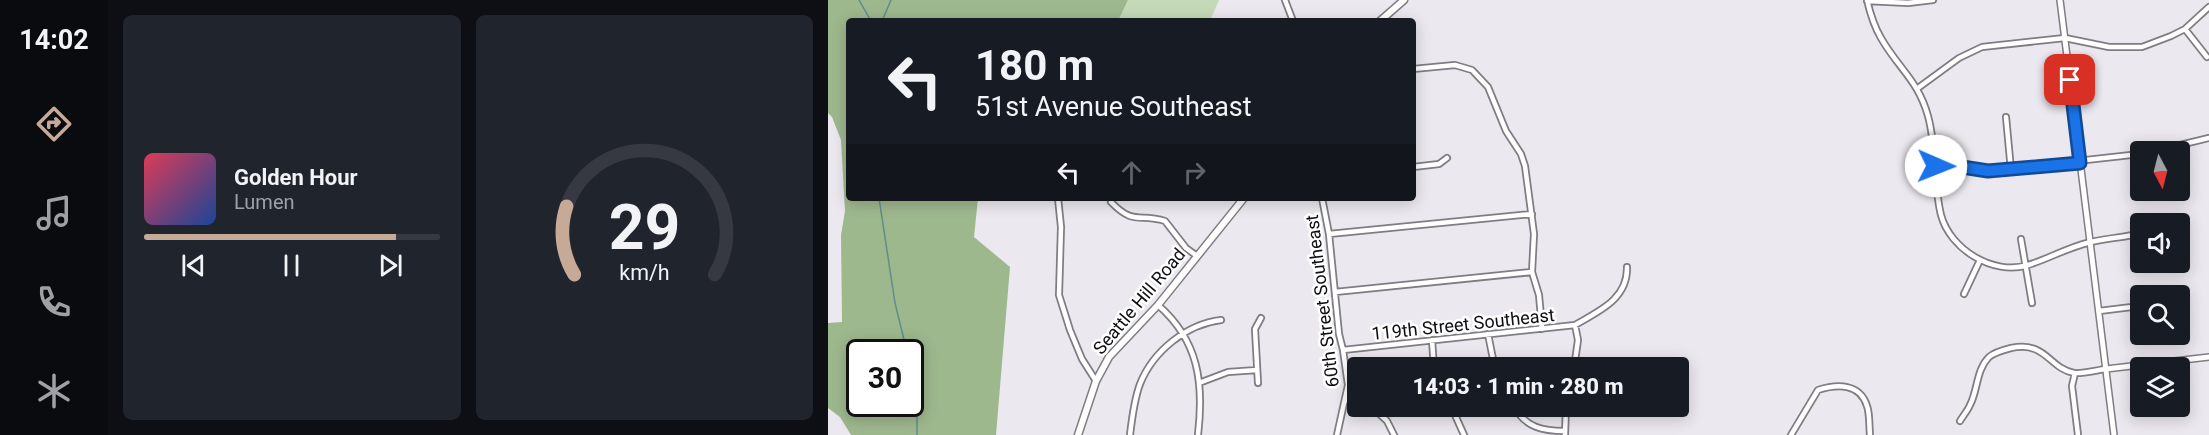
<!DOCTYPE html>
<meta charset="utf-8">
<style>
body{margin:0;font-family:Roboto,sans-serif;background:#20242c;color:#f1f3f6;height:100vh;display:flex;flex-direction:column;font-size:22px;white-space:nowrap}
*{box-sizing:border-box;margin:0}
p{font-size:20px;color:#9ea1a6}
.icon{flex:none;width:33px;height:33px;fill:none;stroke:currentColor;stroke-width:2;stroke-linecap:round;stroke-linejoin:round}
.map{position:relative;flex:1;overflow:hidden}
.details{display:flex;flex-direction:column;gap:15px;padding:15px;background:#0d0f14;width:720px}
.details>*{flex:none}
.banner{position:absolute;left:18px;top:18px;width:570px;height:183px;border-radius:6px;box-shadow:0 3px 15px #0003;background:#171b24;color:#f1f3f6;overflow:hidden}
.needle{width:39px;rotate:173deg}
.tools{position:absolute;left:1302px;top:141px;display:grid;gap:12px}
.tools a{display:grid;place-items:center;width:60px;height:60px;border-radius:6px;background:#171b24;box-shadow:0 3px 15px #0003;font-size:30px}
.speed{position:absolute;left:18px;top:339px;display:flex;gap:12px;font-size:30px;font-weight:700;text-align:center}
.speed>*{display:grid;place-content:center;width:78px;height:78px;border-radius:50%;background:#171b24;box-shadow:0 3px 15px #0003;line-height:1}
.speed .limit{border:3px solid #111;border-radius:9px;background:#fff;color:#111}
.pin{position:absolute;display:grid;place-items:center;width:51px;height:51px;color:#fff;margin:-26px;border-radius:12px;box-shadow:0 3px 9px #0006}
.me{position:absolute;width:66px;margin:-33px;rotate:91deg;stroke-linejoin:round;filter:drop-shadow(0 0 4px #0008)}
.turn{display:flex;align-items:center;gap:21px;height:126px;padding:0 30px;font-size:27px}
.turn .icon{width:78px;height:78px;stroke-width:2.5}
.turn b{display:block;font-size:42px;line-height:51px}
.lanes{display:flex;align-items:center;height:57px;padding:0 30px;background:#0003;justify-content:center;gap:30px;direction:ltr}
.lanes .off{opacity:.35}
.details .tile{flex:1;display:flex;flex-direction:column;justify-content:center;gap:9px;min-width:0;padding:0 21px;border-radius:9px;background:#20242c}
.details .dial{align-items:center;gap:0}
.dial svg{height:156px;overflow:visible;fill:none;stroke:#363941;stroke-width:7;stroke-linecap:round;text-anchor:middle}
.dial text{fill:#f1f3f6;stroke:none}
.song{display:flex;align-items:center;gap:18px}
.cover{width:72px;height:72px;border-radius:9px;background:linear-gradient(135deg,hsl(350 70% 55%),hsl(220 70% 35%))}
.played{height:6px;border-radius:3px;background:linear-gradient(90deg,#c7a998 85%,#363941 85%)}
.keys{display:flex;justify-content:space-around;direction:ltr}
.details .tiles{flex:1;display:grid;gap:15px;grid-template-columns:repeat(2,1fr)}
.trip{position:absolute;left:519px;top:357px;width:342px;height:60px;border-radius:6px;background:#171b24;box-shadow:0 3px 15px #0003;font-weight:800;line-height:60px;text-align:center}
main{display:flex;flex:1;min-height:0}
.tabs{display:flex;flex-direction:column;width:108px;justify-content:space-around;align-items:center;background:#090b0e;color:#9ea1a6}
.tabs .icon{width:42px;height:42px}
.tabs .active{color:#c7a998}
.tabs b{font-size:27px;color:#f1f3f6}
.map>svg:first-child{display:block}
.green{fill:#c4dab7}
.forest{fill:#9eb88e;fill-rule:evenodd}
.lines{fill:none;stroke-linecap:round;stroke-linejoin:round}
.stream{stroke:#608c8d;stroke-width:1.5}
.minor-casing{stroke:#7f7d83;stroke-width:8}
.tertiary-casing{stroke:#7f7d83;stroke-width:8}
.secondary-casing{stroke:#7f7d83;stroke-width:9}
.minor{stroke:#fff;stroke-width:4.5}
.tertiary{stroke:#fff;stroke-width:5}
.secondary{stroke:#fff;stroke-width:6}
.route-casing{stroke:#114b97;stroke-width:15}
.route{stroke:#1a73e8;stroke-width:10}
.labels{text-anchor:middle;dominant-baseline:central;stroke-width:5;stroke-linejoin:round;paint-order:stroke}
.street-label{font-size:18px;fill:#0f0e10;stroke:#fff}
</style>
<main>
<nav class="tabs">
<b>14:02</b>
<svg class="icon active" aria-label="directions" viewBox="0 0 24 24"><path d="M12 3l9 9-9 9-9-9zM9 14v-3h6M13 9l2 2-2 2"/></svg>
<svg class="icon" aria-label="music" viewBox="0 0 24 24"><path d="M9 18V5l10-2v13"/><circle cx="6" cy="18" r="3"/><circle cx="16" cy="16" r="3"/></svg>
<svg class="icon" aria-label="phone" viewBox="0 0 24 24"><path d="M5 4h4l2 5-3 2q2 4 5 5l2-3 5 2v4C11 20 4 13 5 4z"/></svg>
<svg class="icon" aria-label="climate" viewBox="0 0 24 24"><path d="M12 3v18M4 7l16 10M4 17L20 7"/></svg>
</nav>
<section class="details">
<div class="tiles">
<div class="tile">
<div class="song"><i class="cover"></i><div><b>Golden Hour</b><p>Lumen</p></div></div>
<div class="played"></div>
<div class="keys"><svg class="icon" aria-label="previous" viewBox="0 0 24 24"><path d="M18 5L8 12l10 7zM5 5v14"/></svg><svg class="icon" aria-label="pause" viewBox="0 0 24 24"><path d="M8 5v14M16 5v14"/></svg><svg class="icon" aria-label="next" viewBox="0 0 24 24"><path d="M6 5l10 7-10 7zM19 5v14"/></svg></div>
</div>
<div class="tile dial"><svg viewBox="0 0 100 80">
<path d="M14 69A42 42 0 1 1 86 69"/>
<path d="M14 69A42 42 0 0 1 10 34" stroke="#c7a998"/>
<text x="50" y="56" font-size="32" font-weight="700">29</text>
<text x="50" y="72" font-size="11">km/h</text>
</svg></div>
</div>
</section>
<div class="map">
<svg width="1381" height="435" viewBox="0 0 1381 435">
<rect width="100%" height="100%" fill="#ebe9ef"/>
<path class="green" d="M300,0H391L382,21H290Z"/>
<path class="forest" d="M0,0H300L290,21H21V198H150L146,237L182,267L168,435H23L12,417L0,408V323L14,322L13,235L17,211L13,140L4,117L0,113ZM32,352H82V404H32Z"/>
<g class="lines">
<path class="stream" d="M31,0L43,21
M54,21L63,0
M51,198L67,303L79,352
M82,370L89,410V435"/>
<defs>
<path id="minor" d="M457,0L465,21
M1039,0C1042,13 1046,26 1053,38C1070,68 1090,80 1100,116C1109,149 1105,182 1113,215C1122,249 1165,276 1200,265C1220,259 1239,248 1259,243C1274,239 1290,238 1304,235
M1039,1L1080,3L1105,0
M1357,29L1379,57
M585,69L627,65L644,70L660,87L678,131L693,154L697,166L706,234L704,272L711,295L714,329
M1090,88L1131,58L1154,47L1237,38L1281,47H1314L1343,36L1357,29L1381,7
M1178,117L1183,170
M1323,152L1381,138
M1108,166L1121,165L1160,171L1312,154
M585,167L611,164L619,158
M230,198L233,227L231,295L242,330L254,359L268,381
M494,198L501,234L511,334L515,350L520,385L509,435
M283,202C306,226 311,213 337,221L358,248L369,256
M501,234L704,214
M1193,239L1204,303
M507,292L704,272
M1136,294L1152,260
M330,305C371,341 376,383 370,435
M1271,311L1312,306
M660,334L665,359L669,368
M604,340L606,368
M515,350L747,325C771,311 800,299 799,267
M746,368L750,340L747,325
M1247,373L1244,386L1250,435
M371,383L400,372L429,370
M430,383L427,329L433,318
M518,400L530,402
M543,406L559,421L566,435
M623,406L636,435
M686,406C697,428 716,431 737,431
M1132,421C1135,416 1140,410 1142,405C1150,390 1148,370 1161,357C1167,352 1175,350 1183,348C1219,341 1220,368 1246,373C1255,374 1269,370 1278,369
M302,435C304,418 306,400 312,384C325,351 359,324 393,320
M737,435L738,406
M963,435L990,390C1009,384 1032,383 1039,406C1042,414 1041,426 1042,435"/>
<path id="tertiary" d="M1232,0L1286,435
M1278,369L1381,357"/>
<path id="secondary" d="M552,21L576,0
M250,435L268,381L281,357L330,305L416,198"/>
</defs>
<use href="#minor" class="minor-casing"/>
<use href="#tertiary" class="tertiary-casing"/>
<use href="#secondary" class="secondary-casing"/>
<use href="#minor" class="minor"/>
<use href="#tertiary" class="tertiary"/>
<use href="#secondary" class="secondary"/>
</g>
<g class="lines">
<defs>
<path id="route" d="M1108,166L1121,165L1160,171L1252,163L1242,80"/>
</defs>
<use href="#route" class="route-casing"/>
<use href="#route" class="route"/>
</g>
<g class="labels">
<g class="street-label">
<text transform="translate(311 301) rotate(-50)">Seattle Hill Road</text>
<text transform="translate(494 301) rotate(-97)">60th Street Southeast</text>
<text transform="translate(635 324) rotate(-6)">119th Street Southeast</text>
</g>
</g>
</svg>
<div class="tools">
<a><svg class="needle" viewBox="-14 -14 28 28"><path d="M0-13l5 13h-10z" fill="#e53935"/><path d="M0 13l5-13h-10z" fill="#9ea1a6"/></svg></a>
<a><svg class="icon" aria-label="sound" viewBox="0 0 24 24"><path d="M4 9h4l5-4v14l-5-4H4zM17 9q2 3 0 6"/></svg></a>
<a><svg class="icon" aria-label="search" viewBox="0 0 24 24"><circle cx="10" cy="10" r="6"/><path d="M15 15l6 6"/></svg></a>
<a><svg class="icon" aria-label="layers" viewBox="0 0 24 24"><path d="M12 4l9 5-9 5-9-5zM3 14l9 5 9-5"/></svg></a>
</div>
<div class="speed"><div class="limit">30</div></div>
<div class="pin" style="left:1242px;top:80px;background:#d93025"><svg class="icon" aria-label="arrive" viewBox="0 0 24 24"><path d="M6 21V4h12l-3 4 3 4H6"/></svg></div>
<svg class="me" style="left:1108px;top:166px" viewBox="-20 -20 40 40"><circle r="19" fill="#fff"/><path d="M0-13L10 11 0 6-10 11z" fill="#1a73e8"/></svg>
<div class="trip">14:03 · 1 min · 280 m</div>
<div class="banner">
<div class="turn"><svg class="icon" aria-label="left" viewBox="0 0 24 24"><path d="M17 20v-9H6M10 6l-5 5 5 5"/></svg><div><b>180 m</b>51st Avenue Southeast</div></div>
<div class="lanes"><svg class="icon" aria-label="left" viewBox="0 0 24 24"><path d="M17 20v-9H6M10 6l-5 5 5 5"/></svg><svg class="icon off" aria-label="ahead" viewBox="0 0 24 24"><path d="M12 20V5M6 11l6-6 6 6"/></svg><svg class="icon off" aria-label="right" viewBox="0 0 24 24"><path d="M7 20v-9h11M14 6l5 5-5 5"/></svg></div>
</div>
</div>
</main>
